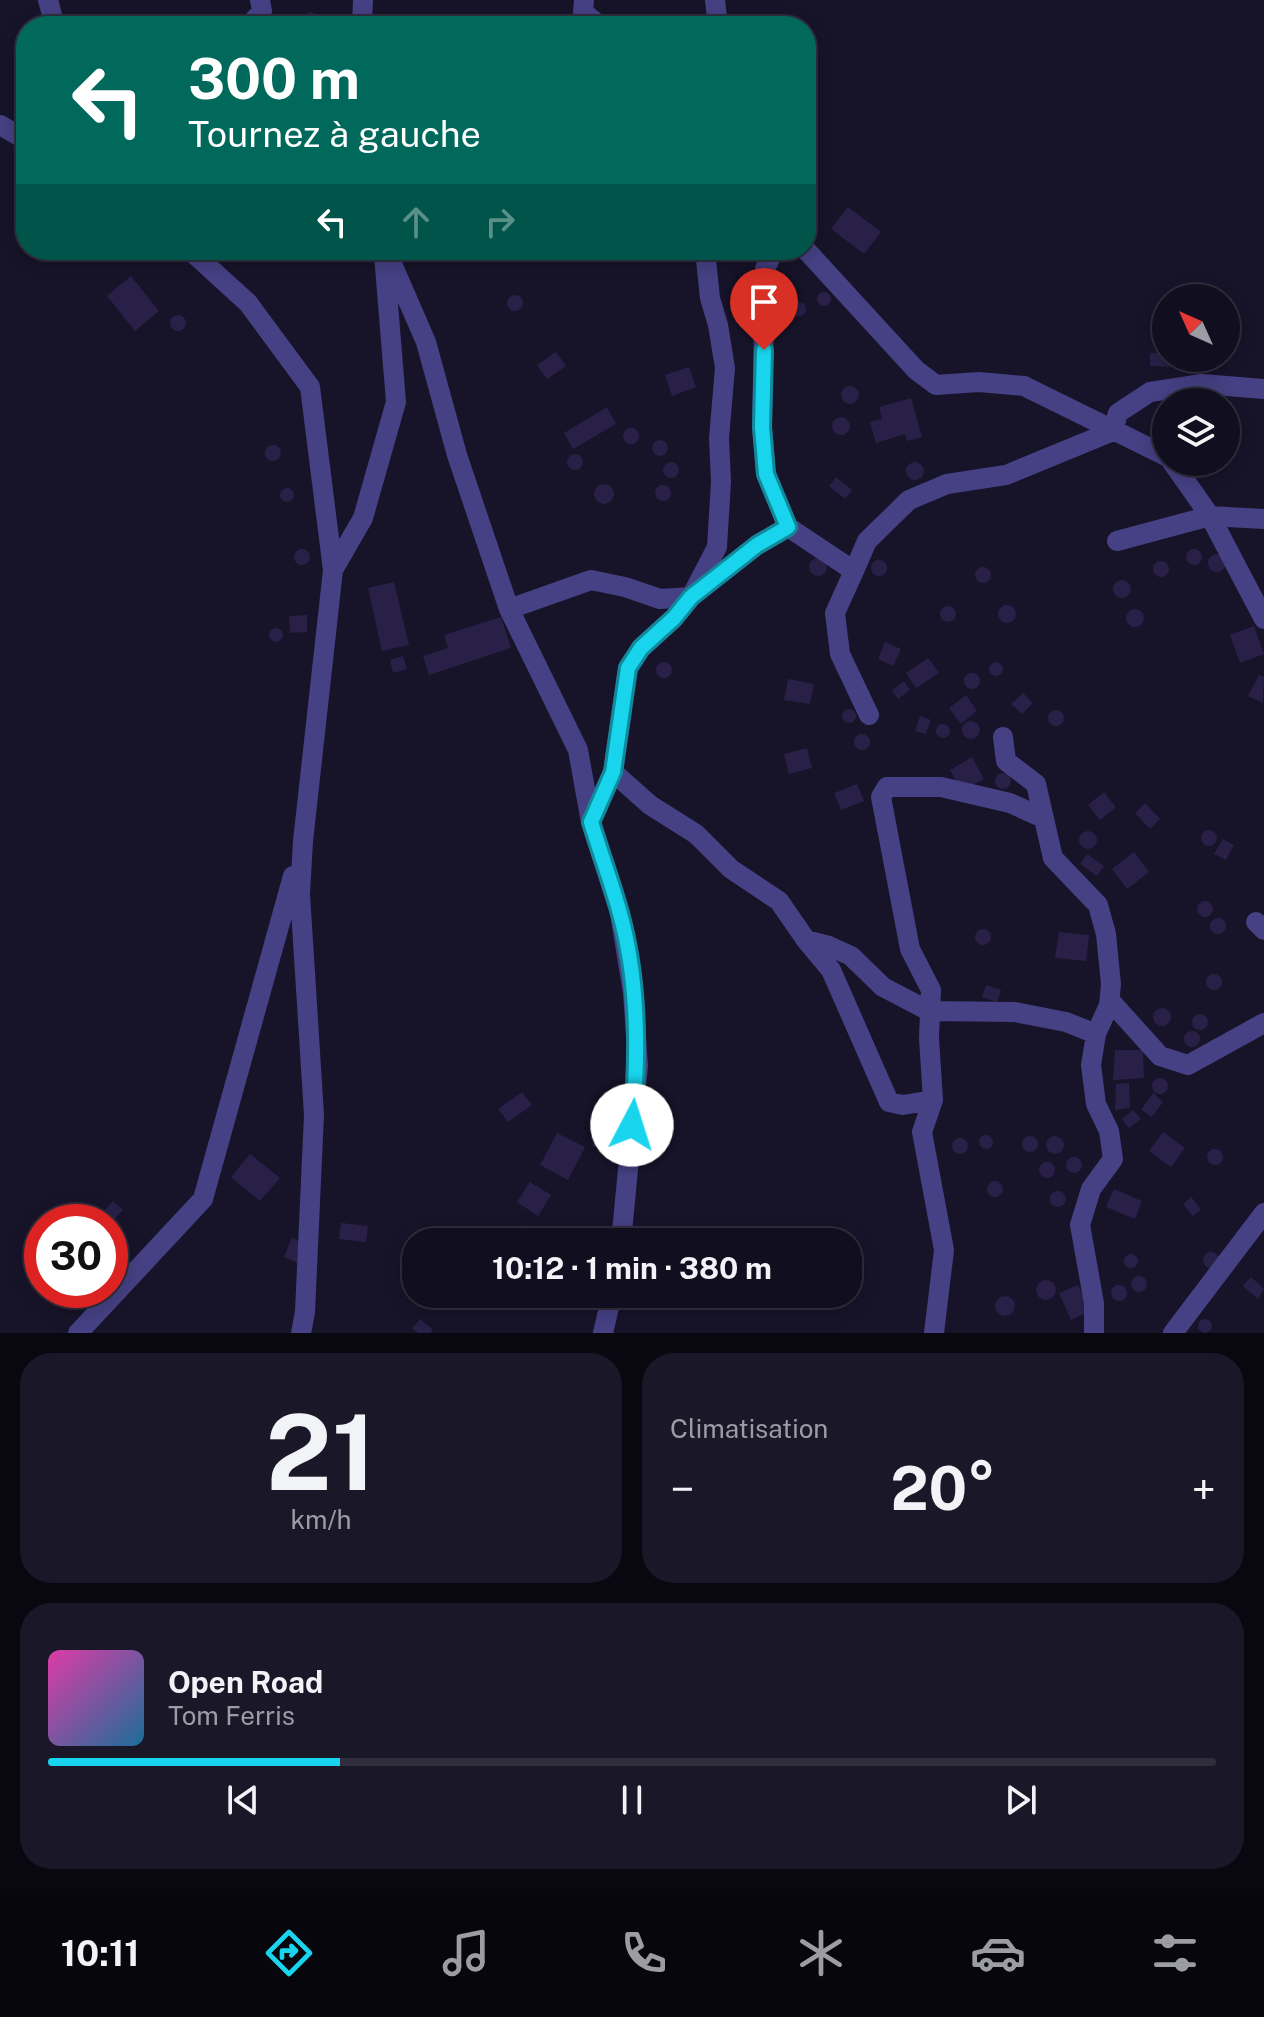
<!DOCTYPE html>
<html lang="fr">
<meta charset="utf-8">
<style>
body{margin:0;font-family:"Public Sans",sans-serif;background:#1a1728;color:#f1f3f6;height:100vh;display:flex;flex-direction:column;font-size:30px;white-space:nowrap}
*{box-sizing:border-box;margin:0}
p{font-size:26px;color:#9c9ca4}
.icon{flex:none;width:44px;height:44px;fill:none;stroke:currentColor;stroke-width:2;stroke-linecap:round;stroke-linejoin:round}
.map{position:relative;height:1333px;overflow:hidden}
.details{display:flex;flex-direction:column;gap:20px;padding:20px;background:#090811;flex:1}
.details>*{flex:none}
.hud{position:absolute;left:16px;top:16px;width:800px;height:244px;border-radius:32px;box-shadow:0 4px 20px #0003,0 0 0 2px #302e3d;background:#00695c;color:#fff;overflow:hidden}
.needle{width:52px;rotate:315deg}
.controls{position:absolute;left:1152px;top:284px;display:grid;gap:16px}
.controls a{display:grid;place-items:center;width:88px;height:88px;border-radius:50%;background:#110e1f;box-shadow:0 4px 20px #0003,0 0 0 2px #302e3d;font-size:40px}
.speed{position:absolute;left:24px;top:1204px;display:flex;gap:16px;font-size:40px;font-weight:700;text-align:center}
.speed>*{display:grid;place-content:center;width:104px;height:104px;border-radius:50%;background:#110e1f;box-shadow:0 4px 20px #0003,0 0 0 2px #302e3d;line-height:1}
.speed .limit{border:12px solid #d22;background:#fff;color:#111}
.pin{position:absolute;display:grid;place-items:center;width:68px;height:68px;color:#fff;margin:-82px -34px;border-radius:50% 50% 50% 0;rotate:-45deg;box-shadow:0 0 8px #0007}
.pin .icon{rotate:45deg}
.me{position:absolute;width:88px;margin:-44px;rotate:5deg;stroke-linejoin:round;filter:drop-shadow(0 0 6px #0008)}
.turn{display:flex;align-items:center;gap:28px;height:168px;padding:0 40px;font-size:36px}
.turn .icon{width:104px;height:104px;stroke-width:2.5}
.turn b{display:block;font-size:56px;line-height:68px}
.lanes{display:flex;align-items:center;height:76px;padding:0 40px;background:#0003;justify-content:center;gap:40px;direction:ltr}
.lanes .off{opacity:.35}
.big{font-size:60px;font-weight:700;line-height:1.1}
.details .tile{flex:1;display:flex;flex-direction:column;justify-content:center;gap:12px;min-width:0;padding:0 28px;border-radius:32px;background:#1a1728}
.details .dial{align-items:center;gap:0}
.dial b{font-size:104px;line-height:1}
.song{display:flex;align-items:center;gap:24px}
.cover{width:96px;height:96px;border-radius:12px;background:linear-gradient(135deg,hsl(320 70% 55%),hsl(200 70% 35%))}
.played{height:8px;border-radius:4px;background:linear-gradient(90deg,#18d5ed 25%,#302e3d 25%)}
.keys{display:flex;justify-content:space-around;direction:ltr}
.heat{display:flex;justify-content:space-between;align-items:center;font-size:44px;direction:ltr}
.details .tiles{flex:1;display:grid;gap:20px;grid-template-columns:1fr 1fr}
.tile:last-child{grid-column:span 2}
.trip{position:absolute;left:402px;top:1228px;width:460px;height:80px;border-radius:32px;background:#110e1f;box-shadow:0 4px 20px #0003,0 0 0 2px #302e3d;font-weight:700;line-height:80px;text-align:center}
.tab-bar{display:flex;height:128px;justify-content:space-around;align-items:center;background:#07060c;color:#9c9ca4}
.tab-bar .icon{width:56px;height:56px}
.tab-bar .selected{color:#18d5ed}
.tab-bar b{font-size:36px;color:#f1f3f6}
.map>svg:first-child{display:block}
.building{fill:#292048}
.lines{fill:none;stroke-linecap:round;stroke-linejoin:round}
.minor{stroke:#454184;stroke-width:20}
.route-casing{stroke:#108a9a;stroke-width:20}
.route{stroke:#18d5ed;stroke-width:14}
</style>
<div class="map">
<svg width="1264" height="1333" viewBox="0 0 1264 1333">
<rect width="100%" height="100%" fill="#171329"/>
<path class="building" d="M311,12L317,15L319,21L316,26H305V15Z
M848,207L881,232L864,254L831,229Z
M131,276L159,311L135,331L107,296Z
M817 299a7 7 0 1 1 14 0a7 7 0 1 1-14 0Z
M507 303a8 8 0 1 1 16 0a8 8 0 1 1-16 0Z
M792 309a7 7 0 1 1 14 0a7 7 0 1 1-14 0Z
M170 323a8 8 0 1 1 16 0a8 8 0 1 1-16 0Z
M556,352L566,366L547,379L537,365Z
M1150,353H1166V358H1173V367L1150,366Z
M689,367L696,387L672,396L665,375Z
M841 395a9 9 0 1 1 18 0a9 9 0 1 1-18 0Z
M911,398L922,437L907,441L905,434L876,443L870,422L882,419L879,407Z
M607,407L616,424L573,449L564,433Z
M832 426a9 9 0 1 1 18 0a9 9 0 1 1-18 0Z
M623 436a8 8 0 1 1 16 0a8 8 0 1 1-16 0Z
M652 448a8 8 0 1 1 16 0a8 8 0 1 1-16 0Z
M265 453a8 8 0 1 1 16 0a8 8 0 1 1-16 0Z
M567 462a8 8 0 1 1 16 0a8 8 0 1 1-16 0Z
M663 470a8 8 0 1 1 16 0a8 8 0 1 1-16 0Z
M906 471a9 9 0 1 1 18 0a9 9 0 1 1-18 0Z
M836,477L852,490L845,499L829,486Z
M594 494a10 10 0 1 1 20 0a10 10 0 1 1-20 0Z
M655 493a8 8 0 1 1 16 0a8 8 0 1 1-16 0Z
M280 495a7 7 0 1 1 14 0a7 7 0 1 1-14 0Z
M294 557a8 8 0 1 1 16 0a8 8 0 1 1-16 0Z
M1186 557a8 8 0 1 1 16 0a8 8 0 1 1-16 0Z
M1208 563a9 9 0 1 1 18 0a9 9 0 1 1-18 0Z
M809 567a9 9 0 1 1 18 0a9 9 0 1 1-18 0Z
M871 568a8 8 0 1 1 16 0a8 8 0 1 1-16 0Z
M1153 569a8 8 0 1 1 16 0a8 8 0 1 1-16 0Z
M975 575a8 8 0 1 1 16 0a8 8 0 1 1-16 0Z
M1113 589a9 9 0 1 1 18 0a9 9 0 1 1-18 0Z
M394,582L409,645L382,651L368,588Z
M998 614a9 9 0 1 1 18 0a9 9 0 1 1-18 0Z
M940 614a8 8 0 1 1 16 0a8 8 0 1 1-16 0Z
M1126 618a9 9 0 1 1 18 0a9 9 0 1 1-18 0Z
M307,615V632L290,633L289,616Z
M501,617L511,648L429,675L423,656L448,648L444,635Z
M1254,626L1264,654L1240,663L1230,635Z
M269 635a7 7 0 1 1 14 0a7 7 0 1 1-14 0Z
M885,642L901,649L893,666L878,659Z
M403,656L407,669L393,673L390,660Z
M928,658L939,673L916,688L906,673Z
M989 669a7 7 0 1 1 14 0a7 7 0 1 1-14 0Z
M656 670a8 8 0 1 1 16 0a8 8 0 1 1-16 0Z
M964 681a8 8 0 1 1 16 0a8 8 0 1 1-16 0Z
M1259,675L1264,677L1263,703L1248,696Z
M788,679L814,684L810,704L784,700Z
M904,681L910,690L898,699L892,691Z
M1023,693L1033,703L1022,714L1011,704Z
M966,695L977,711L961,724L949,708Z
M842 716a7 7 0 1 1 14 0a7 7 0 1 1-14 0Z
M1048 718a8 8 0 1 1 16 0a8 8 0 1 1-16 0Z
M920,716L931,720L926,734L915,731Z
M962 730a9 9 0 1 1 18 0a9 9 0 1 1-18 0Z
M936 731a7 7 0 1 1 14 0a7 7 0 1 1-14 0Z
M854 742a8 8 0 1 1 16 0a8 8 0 1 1-16 0Z
M807,748L812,768L789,774L784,754Z
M972,757L984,779L962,791L950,770Z
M995 781a8 8 0 1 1 16 0a8 8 0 1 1-16 0Z
M857,784L864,801L841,810L834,793Z
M1104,792L1116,807L1100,820L1088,805Z
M1145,803L1160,819L1150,829L1135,813Z
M1201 838a8 8 0 1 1 16 0a8 8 0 1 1-16 0Z
M1079 840a9 9 0 1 1 18 0a9 9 0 1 1-18 0Z
M1223,839L1234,845L1226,860L1214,854Z
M1134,852L1149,872L1127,889L1112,869Z
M1087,854L1104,866L1097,876L1080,864Z
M1197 909a8 8 0 1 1 16 0a8 8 0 1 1-16 0Z
M1210 926a8 8 0 1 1 16 0a8 8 0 1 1-16 0Z
M975 937a8 8 0 1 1 16 0a8 8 0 1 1-16 0Z
M1059,932L1089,935L1086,961L1055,958Z
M1206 982a8 8 0 1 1 16 0a8 8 0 1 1-16 0Z
M986,985L1001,990L997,1002L982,997Z
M1153 1017a9 9 0 1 1 18 0a9 9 0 1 1-18 0Z
M1192 1022a8 8 0 1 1 16 0a8 8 0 1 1-16 0Z
M1184 1039a8 8 0 1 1 16 0a8 8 0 1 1-16 0Z
M1115,1050H1143L1144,1078L1113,1080Z
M1152 1086a8 8 0 1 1 16 0a8 8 0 1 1-16 0Z
M1129,1083L1130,1108L1115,1110L1116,1084Z
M522,1092L532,1105L508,1122L498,1109Z
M1153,1093L1163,1102L1152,1117L1141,1110Z
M1133,1110L1141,1119L1129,1128L1122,1119Z
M599,1131L621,1140L614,1155L592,1146Z
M1163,1132L1185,1148L1171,1167L1149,1151Z
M557,1133L585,1147L568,1180L540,1165Z
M979 1142a7 7 0 1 1 14 0a7 7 0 1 1-14 0Z
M1046 1145a9 9 0 1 1 18 0a9 9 0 1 1-18 0Z
M1022 1144a8 8 0 1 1 16 0a8 8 0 1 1-16 0Z
M952 1146a8 8 0 1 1 16 0a8 8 0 1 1-16 0Z
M1207 1157a8 8 0 1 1 16 0a8 8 0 1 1-16 0Z
M250,1154L280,1178L260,1201L231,1177Z
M1066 1165a8 8 0 1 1 16 0a8 8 0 1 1-16 0Z
M1039 1170a8 8 0 1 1 16 0a8 8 0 1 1-16 0Z
M987 1189a8 8 0 1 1 16 0a8 8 0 1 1-16 0Z
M530,1182L551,1195L538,1216L517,1202Z
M1114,1189L1142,1201L1135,1219L1106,1207Z
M1050 1199a8 8 0 1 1 16 0a8 8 0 1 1-16 0Z
M1191,1197L1201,1209L1193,1216L1183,1204Z
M113,1201L123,1210L114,1220L104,1211Z
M341,1223L368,1226L366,1242L339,1239Z
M524,1225L546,1242H511Z
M292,1238L306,1244L298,1263L284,1257Z
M1203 1260a8 8 0 1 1 16 0a8 8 0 1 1-16 0Z
M1124 1261a7 7 0 1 1 14 0a7 7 0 1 1-14 0Z
M1131 1284a8 8 0 1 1 16 0a8 8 0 1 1-16 0Z
M1251,1277L1264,1289L1258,1299L1243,1286Z
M1036 1290a10 10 0 1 1 20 0a10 10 0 1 1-20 0Z
M1078,1285L1090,1311L1071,1320L1059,1293Z
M1111 1293a8 8 0 1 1 16 0a8 8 0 1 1-16 0Z
M995 1306a10 10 0 1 1 20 0a10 10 0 1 1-20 0Z
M1198 1326a7 7 0 1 1 14 0a7 7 0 1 1-14 0Z
M420,1319L433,1330L430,1333H418L412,1328Z"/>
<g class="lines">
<path class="minor" d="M48,0L55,26
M584,0L583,12L600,26
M715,0L718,26
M249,26L262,11L260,0
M362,26L363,0
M0,125L26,140
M190,250L248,303L310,387L333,570L303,841L300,894L314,1115L305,1312L301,1333
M386,250L426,342L457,455L509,609L578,750L591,822L620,913L633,993L638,1066L621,1242
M774,250L765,269L762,427L766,474L788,527
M806,250L916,370L936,385L979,382L1024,386L1166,456
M1172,462L1210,516L1264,619
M1117,541L1210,516L1264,519
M333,570L363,518L396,402L384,255
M854,571L867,541L909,500L947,484L1006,475L1113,431L1118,413L1150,392L1202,384L1264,389
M509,609L591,580L625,587L660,599L691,597L757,545L788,527L854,571L835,613L840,654L869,715
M1003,737L1006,761L1036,784L1053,858L1098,905L1106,934L1111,984L1109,1005L1096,1034L1091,1065L1096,1104L1109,1131L1113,1159L1091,1189L1080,1225L1094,1303V1333
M613,772L650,805L696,834L731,869L779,901L806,940L829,946L851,956L883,987L929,1011L1015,1012L1066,1022L1096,1034
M591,822L613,772L628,668L641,648L674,618L691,597L717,547L721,482L719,438L725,368L718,325L710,298L705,250
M1256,922L1264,930
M806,940L831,970L889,1102L903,1105L933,1100
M1109,1005H1114L1160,1056L1188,1065L1264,1023
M78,1333L203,1199L293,876
M603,1333L612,1294
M934,1333L944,1250L922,1132L933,1100L929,1038L931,990L910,949L881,797L887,787H941L1010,803L1043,818
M1173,1333L1264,1213"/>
</g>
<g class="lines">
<defs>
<path id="route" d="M632,1125C639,1054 639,979 619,910C611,881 600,852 591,822L613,772L628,668L641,648L674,618L691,597L757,545L788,527L766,474L762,427L764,350"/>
</defs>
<use href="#route" class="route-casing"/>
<use href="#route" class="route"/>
</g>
</svg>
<div class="controls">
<a><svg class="needle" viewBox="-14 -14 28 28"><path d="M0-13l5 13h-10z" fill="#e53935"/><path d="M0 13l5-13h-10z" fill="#9c9ca4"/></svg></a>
<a><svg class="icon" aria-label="layers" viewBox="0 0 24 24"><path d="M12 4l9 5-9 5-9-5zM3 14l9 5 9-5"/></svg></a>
</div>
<div class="speed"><div class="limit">30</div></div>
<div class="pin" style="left:764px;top:350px;background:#d93025"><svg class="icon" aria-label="arrive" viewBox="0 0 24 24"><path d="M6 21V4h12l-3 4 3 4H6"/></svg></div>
<svg class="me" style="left:632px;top:1125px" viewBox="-20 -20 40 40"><circle r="19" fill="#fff"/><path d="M0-13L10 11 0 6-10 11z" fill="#18d5ed"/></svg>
<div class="trip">10:12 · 1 min · 380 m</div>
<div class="hud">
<div class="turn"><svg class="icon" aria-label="left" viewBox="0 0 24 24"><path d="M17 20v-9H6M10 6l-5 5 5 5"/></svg><div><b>300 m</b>Tournez à gauche</div></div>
<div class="lanes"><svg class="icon" aria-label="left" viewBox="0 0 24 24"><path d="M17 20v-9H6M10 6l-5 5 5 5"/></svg><svg class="icon off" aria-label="ahead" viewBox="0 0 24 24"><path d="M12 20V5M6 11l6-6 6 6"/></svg><svg class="icon off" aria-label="right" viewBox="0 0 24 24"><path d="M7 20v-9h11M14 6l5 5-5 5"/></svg></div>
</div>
</div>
<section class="details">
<div class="tiles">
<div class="tile dial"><b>21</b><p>km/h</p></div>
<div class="tile"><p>Climatisation</p>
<div class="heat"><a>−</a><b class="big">20°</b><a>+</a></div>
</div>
<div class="tile">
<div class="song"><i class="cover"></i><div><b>Open Road</b><p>Tom Ferris</p></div></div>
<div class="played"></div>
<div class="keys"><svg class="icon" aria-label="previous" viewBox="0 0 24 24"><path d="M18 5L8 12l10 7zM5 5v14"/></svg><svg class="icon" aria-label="pause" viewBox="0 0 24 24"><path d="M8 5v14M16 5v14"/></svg><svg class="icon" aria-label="next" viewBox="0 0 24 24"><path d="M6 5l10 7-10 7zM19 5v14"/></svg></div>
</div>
</div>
</section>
<nav class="tab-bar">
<b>10:11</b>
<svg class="icon selected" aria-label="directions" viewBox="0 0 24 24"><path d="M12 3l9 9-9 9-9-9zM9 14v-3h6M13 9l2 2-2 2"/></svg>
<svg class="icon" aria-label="music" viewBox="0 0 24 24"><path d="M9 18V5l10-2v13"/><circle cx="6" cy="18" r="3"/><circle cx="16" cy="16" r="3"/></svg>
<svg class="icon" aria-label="phone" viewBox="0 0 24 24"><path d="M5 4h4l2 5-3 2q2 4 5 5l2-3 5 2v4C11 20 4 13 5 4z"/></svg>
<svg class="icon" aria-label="climate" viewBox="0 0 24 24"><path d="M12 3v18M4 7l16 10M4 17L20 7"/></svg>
<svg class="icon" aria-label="car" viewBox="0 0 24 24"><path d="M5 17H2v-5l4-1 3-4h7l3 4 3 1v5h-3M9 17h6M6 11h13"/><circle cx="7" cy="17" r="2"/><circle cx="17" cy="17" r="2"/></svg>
<svg class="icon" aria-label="filters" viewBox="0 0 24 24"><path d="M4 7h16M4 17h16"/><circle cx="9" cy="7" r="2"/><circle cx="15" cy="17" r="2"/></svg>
</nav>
